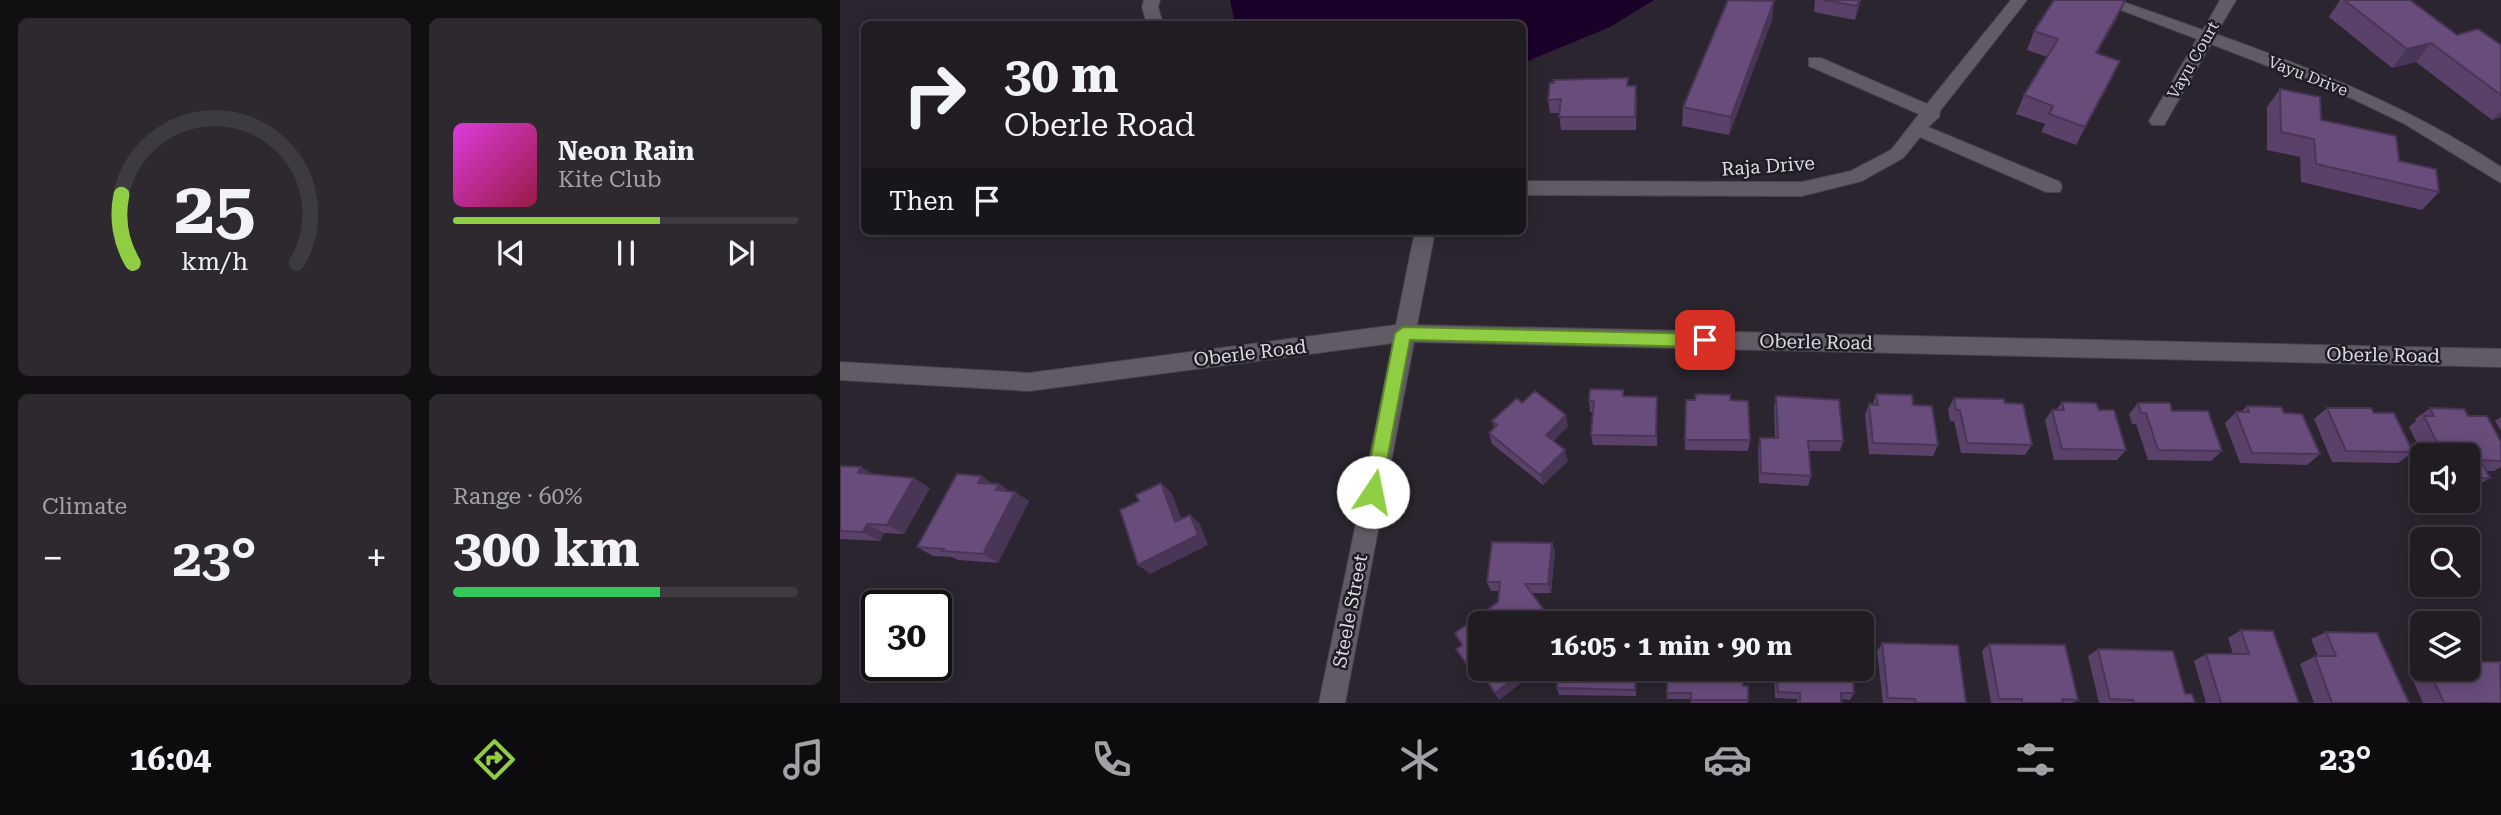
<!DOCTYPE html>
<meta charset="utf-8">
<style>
body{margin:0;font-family:"Roboto Serif",serif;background:#2d292f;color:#f1f3f6;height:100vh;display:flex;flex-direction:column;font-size:26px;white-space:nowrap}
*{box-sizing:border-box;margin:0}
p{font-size:23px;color:#a2a1a5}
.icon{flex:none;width:38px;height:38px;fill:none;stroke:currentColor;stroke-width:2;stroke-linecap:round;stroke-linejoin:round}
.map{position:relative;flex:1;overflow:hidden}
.sheet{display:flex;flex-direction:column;gap:18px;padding:18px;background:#120f13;width:840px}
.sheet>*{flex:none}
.guide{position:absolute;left:21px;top:21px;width:665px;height:214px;border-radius:10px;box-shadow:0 4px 18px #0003,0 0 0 2px #3d3a40;background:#201c22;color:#f1f3f6;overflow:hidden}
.buttons{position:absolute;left:1570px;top:443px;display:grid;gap:14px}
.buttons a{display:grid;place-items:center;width:70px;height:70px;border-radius:10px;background:#201c22;box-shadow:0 4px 18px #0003,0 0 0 2px #3d3a40;font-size:35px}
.speed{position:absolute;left:21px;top:590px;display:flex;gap:14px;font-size:35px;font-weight:700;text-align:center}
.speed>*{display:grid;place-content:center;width:91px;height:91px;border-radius:50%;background:#201c22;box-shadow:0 4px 18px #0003,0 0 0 2px #3d3a40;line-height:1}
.speed .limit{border:4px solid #111;border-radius:10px;background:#fff;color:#111}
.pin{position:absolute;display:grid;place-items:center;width:60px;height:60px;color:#fff;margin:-30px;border-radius:14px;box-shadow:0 4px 10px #0006}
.me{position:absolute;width:77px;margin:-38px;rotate:11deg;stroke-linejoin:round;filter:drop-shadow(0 0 5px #0008)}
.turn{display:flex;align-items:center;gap:24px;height:147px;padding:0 28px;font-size:32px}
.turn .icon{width:91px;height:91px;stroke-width:2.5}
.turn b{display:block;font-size:49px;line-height:60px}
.then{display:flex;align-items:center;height:66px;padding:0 28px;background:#0003;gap:14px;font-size:26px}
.big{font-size:52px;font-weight:700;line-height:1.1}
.sheet .card{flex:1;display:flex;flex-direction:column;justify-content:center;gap:10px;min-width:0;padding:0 24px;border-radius:10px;background:#2d292f}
.sheet .dial{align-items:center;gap:0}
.dial svg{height:182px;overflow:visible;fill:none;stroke:#3d3a40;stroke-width:7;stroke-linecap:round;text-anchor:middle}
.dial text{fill:#f1f3f6;stroke:none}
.song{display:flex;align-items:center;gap:21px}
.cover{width:84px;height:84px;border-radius:10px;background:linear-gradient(135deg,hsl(300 70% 55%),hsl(340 70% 35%))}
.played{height:7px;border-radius:4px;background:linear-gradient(90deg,#8fcd42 60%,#3d3a40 60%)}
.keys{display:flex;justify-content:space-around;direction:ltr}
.heat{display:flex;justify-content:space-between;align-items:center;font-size:38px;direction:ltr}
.charge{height:10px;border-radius:5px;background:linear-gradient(90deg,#34c759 60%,#3d3a40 0)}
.sheet .tiles{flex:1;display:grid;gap:18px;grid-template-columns:repeat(2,1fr)}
.trip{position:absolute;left:628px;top:611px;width:406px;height:70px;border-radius:10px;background:#201c22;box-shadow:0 4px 18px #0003,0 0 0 2px #3d3a40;font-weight:700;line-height:70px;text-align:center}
.tab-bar{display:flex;height:112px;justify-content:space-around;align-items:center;background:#0d0b0e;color:#a2a1a5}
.tab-bar .icon{width:49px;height:49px}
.tab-bar .active{color:#8fcd42}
.tab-bar b{font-size:32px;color:#f1f3f6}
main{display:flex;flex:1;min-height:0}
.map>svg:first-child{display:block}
.water{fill:#1a0129}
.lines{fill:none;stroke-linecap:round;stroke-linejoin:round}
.minor-casing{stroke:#48434b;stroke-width:2}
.minor{fill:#615b65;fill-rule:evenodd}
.wall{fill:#59416a}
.shaded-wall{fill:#493556}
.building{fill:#684c7b;stroke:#493556;stroke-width:2}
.route{fill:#8fcd42;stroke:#5d852b;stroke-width:2}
.labels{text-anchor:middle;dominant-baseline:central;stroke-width:5;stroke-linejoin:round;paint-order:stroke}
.far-street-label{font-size:16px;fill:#dddae0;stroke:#201c24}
.street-label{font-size:19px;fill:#dddae0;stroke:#201c24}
</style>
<main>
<section class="sheet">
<div class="tiles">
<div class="card dial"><svg viewBox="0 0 100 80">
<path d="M14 69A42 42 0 1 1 86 69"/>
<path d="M14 69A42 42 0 0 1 9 39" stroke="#8fcd42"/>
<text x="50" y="56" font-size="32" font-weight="700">25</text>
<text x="50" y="72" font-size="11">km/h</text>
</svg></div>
<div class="card">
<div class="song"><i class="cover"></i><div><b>Neon Rain</b><p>Kite Club</p></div></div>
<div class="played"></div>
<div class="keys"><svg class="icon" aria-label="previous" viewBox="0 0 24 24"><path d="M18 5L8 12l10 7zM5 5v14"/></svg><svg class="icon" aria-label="pause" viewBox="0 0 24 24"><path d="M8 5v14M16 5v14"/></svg><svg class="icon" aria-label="next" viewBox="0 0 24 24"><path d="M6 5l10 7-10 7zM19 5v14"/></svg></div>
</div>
<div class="card"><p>Climate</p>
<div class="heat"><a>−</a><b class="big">23°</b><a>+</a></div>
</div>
<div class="card"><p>Range · 60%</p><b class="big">300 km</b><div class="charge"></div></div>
</div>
</section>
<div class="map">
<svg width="1661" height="703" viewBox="0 0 1661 703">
<rect width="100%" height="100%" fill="#2a252e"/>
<path class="water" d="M390,0H814L770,27L683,63L682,24H395Z"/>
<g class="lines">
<defs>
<path id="minor" d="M304,0H320L318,7L323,24H307L302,7Z
M1171,0H1187L1100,111L1099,117L1088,127L1220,182L1222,187L1220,192H1206L1080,137L1063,158L1022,181L962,196L682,195V181L962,182L1011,171L1051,150L1079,114L969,66V58H981L1087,104Z
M1255,0H1278L1363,30L1380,0H1396L1376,34C1476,70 1572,108 1661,167V183L1563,123L1513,99L1371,44L1324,125H1312L1309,121L1357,39Z
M575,231H595L577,325L1661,349V367L574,342L505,703H479L553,343L189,391L0,380V362L189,373L556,325Z"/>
</defs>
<use href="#minor" class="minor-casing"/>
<use href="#minor" class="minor"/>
</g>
<path class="wall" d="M975,0H1021L1015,20L974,12Z
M1500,0H1570L1617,35L1661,45V117L1652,120L1576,62L1552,68L1489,17Z
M934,1L932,20L889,135L842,126L843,107Z
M1285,1L1276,20L1257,53L1271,80L1236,145L1201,132L1205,124L1176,114L1184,95L1207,57L1187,50L1194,31Z
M788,78V86L797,99L796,130H721L719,113H710L708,100L714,83Z
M1440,89L1481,120L1559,161L1599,192L1582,210L1461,182L1460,157L1427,150V107Z
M1036,394L1073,405L1098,445L1093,456L1029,454L1025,415L1029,404H1033Z
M784,396L817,397V446L753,445L751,435L753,412H750L749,401Z
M936,396L1003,441L1000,451H969L971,476L968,486L919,483L918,448L920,438H935L934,407Z
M1114,398L1165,403L1192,445L1185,455L1121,453L1114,421H1110L1108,409Z
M846,400H890L910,440L908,451L845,450Z
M1222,402L1259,410L1286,450L1277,460H1214L1205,420L1212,410H1216Z
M682,403L728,426L713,441L728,461L703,485L652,444L649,433L654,428L652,421Z
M1298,403L1332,411L1382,451L1371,461L1308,460L1296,424H1292L1289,414Z
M1407,406L1444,413L1480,454L1467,465L1400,463L1385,423L1396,412H1401Z
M1487,408L1534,413L1573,452L1558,463L1492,462L1474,419Z
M1590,408L1628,416L1661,442V467L1654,471H1646L1650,478L1633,488H1628V455H1583L1569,427L1576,421L1575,419Z
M1661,417V431L1655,421Z
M0,466L90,488L64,534L44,533L40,541L0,539Z
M154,484H159L169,491L175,492L189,501L158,563L118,560L112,557L93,556L77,547Z
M652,542L712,543L715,552L711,593H692L713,623H640V668H700L659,700L644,677L638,682L616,649L622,645L615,633L658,602L659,591H651L647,582Z
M1401,630L1459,703H1366L1354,661L1366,654H1393L1388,638Z
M1486,632L1569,703H1474L1460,664L1475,656H1478L1471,639Z
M1042,643L1126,703H1043L1037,651Z
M1149,644L1238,700L1232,703H1151L1142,651Z
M1258,649L1355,703H1259L1248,656Z
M1582,663V668H1628L1661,703H1583L1568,669Z
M718,668H797L796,696L719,695L717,688Z
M828,668L903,686L908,700L907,703H851V699H827Z
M934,668H1012L1014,693L1010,700L1001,699V703H957V699L935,698Z"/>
<path class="shaded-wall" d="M1019,0H1021L1015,20L1017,6Z
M934,1L932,20L889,135L891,117Z
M1285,1L1276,20L1247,71L1256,53Z
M1591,43L1576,62L1552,68L1567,49Z
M1280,61L1271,80L1236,145L1245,127Z
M1661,111V117L1652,120Z
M726,415L728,426L708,446L706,435Z
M725,450L728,461L703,485L700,475Z
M21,467L38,477L18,473Z
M142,476L156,486L138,483Z
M74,478L90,488L64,534L47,525Z
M321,483L332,493L346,532L335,522Z
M159,484L173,494L156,490Z
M175,492L189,501L158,563L143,554Z
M350,515L360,524L368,545L310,574L298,565Z
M27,524L44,533L40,541L23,532Z
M712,543L715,552L711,593L708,584Z
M688,668H700L659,700L655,693Z
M640,671L644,677L638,682L634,675Z"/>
<path class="building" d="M888,0L934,1L891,117L843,107Z
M984,0H1019L1017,6Z
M1214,0H1281L1285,1L1256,53L1280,61L1245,127L1209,114L1213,106L1184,95L1218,39L1194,31Z
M1504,0H1570L1617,35L1638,29L1661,45V95L1591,43L1567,49Z
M788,78L787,86H796L795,117H719L721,99L708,100L710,83H714V80Z
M1440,89L1480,97L1481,120L1556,136L1559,161L1596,169L1599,192L1476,164L1474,139L1441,132Z
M750,389L783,390V396L817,397L816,436L751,435L754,401H749Z
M695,391L726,415L706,435L725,450L700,475L649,433L657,425L652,421L677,398L682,403Z
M856,394L890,395V400L908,401L910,440H845L846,400H855Z
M1036,394L1072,395L1073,405L1092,406L1098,445L1033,443L1029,404L1038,405Z
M936,396L999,400L1003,441H968L971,476L921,473L920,438H938Z
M1114,398L1164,399L1165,403L1183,404L1192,445L1127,443L1120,410H1116Z
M1222,402L1256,403L1259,410H1274L1286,450L1222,449L1212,410H1224Z
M1298,403H1330L1332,411H1368L1382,451L1318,450L1306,413H1301Z
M1407,406L1441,407L1444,413L1462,414L1480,454L1412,453L1396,412H1409Z
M1487,408H1531L1534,413H1554L1573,452L1506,451Z
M1590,408L1624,409L1628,416H1647L1661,442V461L1640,460L1650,478H1628V455H1598L1597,453H1602L1584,416H1594Z
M0,466L21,467L18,473L74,478L47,525L27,524L23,532L0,531Z
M117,474L142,476L138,483L159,484L156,490L175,492L143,554L102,551L104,549L77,547Z
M321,483L335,522L350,515L358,535L298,565L280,510L299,501L296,495Z
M652,542L712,543L708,584H685L712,621L710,623H640V668H688L655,693L640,671L634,675L616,649L622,645L615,633L658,602L660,582H647Z
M1401,630L1433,631L1459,703H1381L1366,654H1409Z
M1486,632L1537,633L1569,703H1492L1475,656H1496Z
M1042,643L1118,645L1126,703H1076L1075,699L1048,698Z
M1149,644L1225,645L1238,700L1222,699L1223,703H1182V699H1159Z
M1258,649L1333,651L1345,694H1352L1355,703H1294L1293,700L1270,699Z
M1628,662H1660L1661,703H1604L1588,668H1628Z
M718,668H796L795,690L717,688Z
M828,668H903V686H908V700H851V693H827Z
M936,668H1012L1014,693H1001V703H960V693L938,692Z"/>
<path class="route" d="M563,327L865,334L873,340L865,347L570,340L541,492L539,497L533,500L526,497L524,492L555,333Z"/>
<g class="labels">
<g class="far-street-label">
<text transform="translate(1353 60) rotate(-60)">Vayu Court</text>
<text transform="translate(1468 76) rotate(21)">Vayu Drive</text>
</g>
<g class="street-label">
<text transform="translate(928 166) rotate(-4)">Raja Drive</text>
<text transform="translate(976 342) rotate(1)">Oberle Road</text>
<text transform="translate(410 353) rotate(-7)">Oberle Road</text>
<text transform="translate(1543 355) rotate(1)">Oberle Road</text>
<text transform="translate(510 611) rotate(-79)">Steele Street</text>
</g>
</g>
</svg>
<div class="buttons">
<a><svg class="icon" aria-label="sound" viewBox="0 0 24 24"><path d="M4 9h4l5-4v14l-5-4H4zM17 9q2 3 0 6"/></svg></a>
<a><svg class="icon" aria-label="search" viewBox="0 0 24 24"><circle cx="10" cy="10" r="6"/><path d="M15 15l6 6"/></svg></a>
<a><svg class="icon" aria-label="layers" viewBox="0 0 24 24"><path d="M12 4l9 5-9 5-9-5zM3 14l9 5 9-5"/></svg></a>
</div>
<div class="speed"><div class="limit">30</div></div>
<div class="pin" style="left:865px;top:340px;background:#d93025"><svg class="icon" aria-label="arrive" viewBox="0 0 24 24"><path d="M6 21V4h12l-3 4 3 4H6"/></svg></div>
<svg class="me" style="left:533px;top:492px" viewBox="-20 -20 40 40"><circle r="19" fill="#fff"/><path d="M0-13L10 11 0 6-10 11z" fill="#8fcd42"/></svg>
<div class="trip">16:05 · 1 min · 90 m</div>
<div class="guide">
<div class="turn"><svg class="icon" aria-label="right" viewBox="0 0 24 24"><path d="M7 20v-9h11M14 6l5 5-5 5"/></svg><div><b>30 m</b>Oberle Road</div></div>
<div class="then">Then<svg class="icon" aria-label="arrive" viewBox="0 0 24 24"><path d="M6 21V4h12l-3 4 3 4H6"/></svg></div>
</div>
</div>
</main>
<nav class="tab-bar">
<b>16:04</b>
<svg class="icon active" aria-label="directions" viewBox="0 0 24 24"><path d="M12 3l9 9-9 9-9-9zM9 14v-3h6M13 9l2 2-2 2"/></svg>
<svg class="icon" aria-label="music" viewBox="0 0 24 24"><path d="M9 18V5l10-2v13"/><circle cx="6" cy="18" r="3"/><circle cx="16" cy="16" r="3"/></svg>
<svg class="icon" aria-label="phone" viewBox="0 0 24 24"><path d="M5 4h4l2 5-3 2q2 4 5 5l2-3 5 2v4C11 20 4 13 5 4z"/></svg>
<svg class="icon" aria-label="climate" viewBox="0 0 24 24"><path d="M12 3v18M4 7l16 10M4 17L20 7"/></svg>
<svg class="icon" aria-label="car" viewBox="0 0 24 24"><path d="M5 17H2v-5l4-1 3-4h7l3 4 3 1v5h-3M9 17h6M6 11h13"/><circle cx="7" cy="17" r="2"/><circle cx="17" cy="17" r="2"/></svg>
<svg class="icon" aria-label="filters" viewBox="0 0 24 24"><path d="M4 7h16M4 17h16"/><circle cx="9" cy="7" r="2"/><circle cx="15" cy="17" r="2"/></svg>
<b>23°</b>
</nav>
